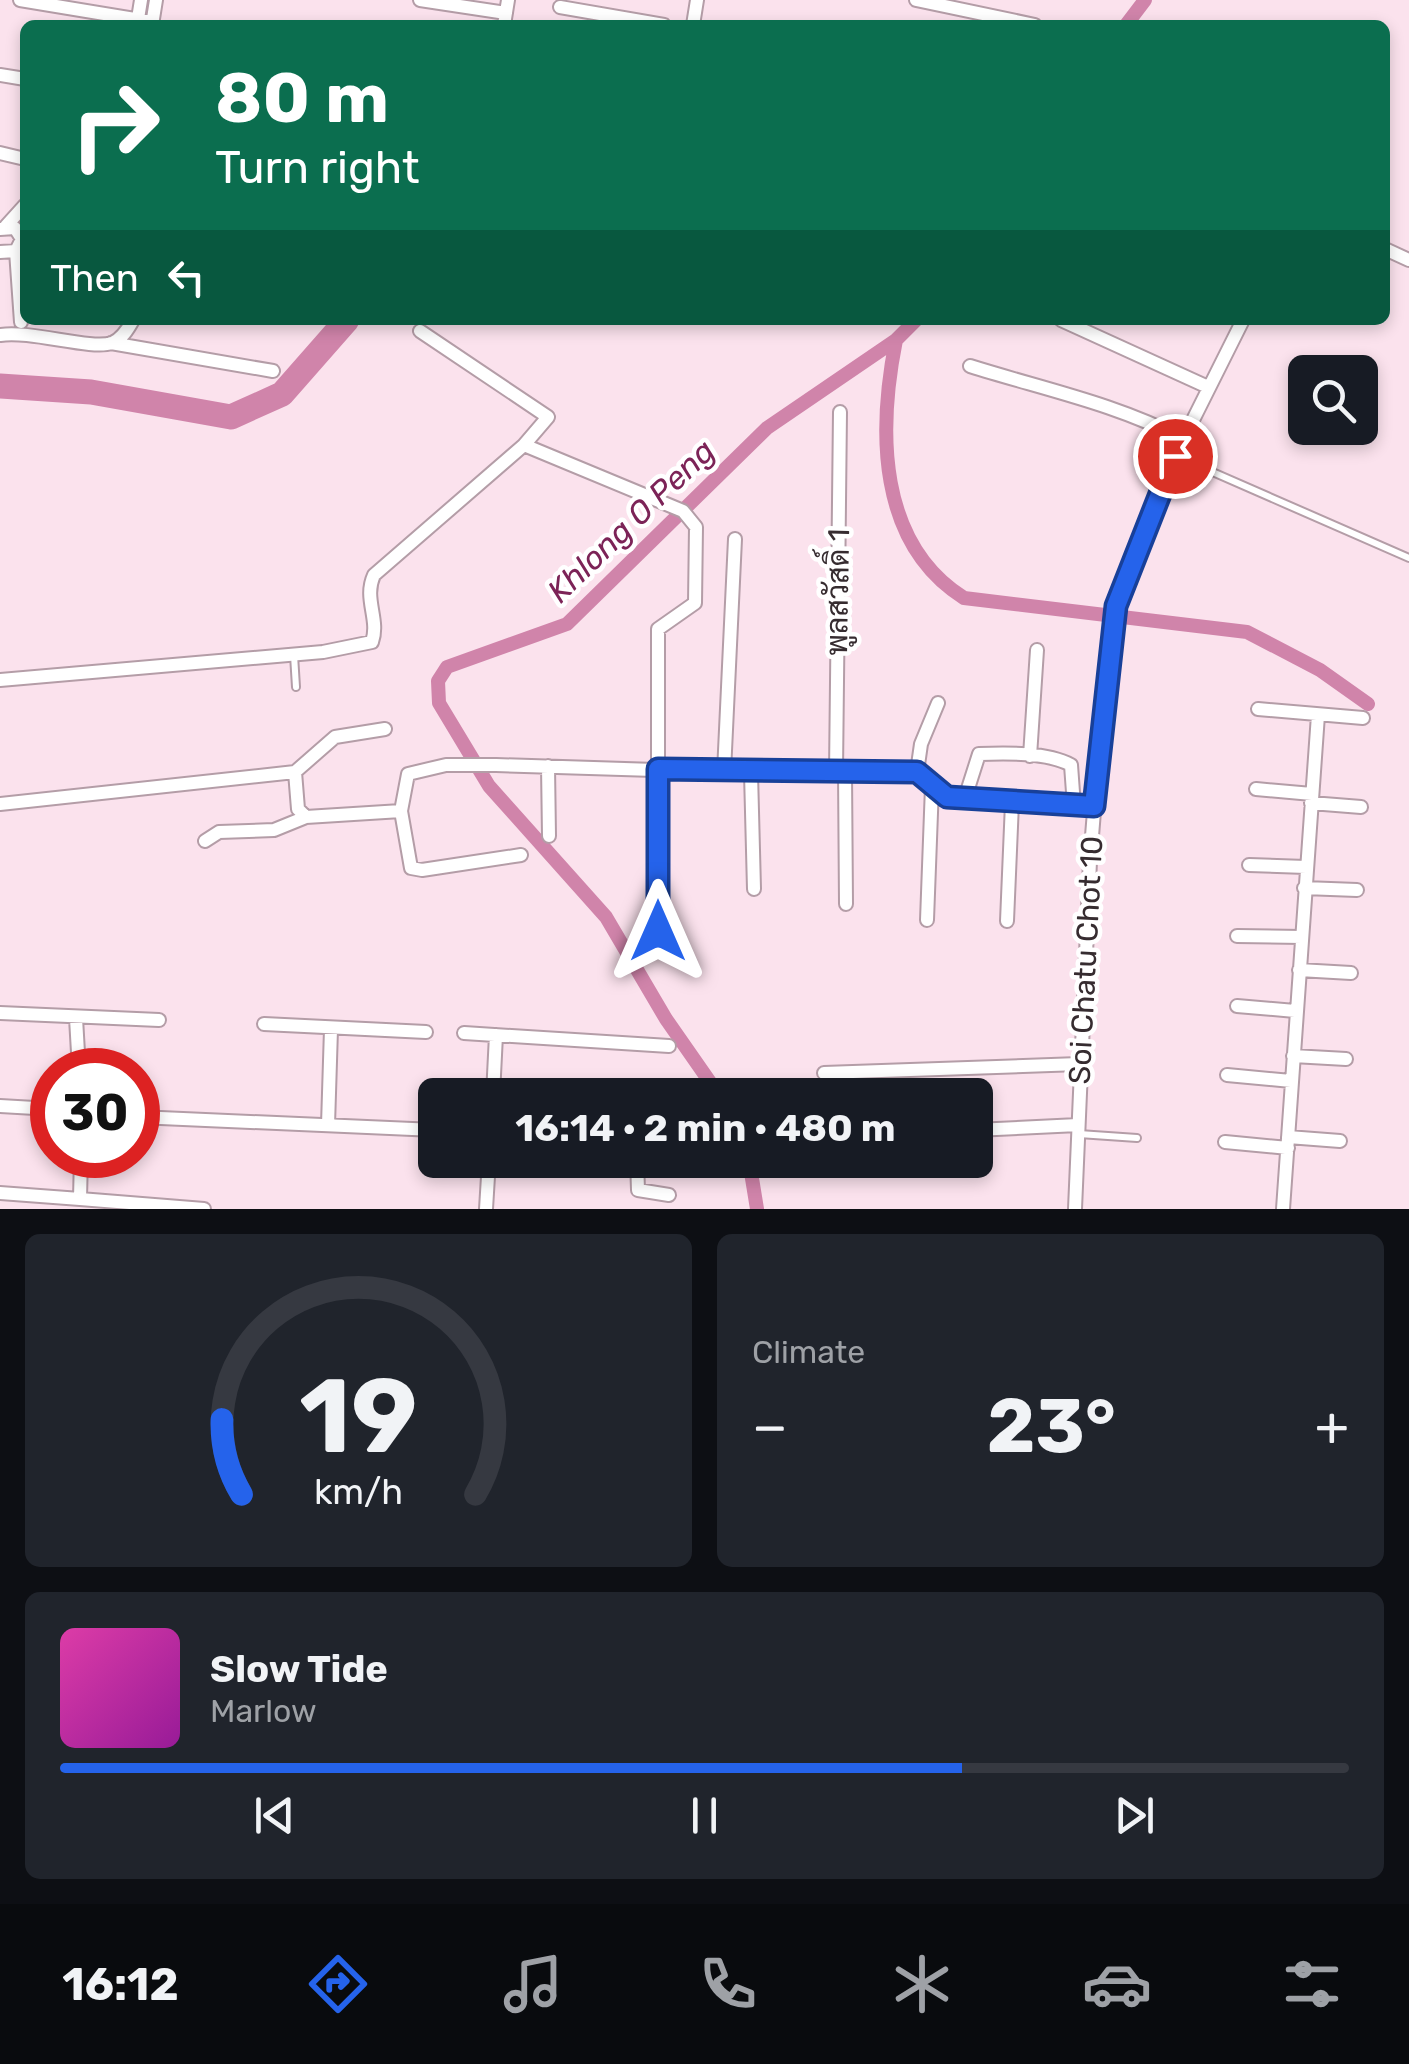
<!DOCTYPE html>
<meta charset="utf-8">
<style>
body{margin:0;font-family:Rubik,Sarabun,sans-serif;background:#20242c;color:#f1f3f6;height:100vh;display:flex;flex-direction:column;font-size:38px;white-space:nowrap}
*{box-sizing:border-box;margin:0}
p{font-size:32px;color:#9ea1a6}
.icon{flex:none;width:55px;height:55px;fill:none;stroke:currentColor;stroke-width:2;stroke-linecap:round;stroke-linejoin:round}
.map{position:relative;height:1209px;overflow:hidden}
.details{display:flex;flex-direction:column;gap:25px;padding:25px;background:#0d0f14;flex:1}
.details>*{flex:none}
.guide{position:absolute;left:20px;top:20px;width:1370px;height:305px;border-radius:15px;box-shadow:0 5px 15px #0003;background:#0b6e4f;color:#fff;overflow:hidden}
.controls{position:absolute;left:1288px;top:355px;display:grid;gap:20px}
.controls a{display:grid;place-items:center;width:90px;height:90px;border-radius:15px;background:#171b24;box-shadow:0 5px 15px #0003;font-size:50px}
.speed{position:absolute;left:30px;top:1048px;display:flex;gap:20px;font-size:50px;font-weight:700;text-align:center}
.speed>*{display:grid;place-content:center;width:130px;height:130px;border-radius:50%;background:#171b24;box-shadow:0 5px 15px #0003;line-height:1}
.speed .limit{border:15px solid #d22;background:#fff;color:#111}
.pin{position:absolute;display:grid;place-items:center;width:85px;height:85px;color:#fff;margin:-42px;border:5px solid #fff;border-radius:50%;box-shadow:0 2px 10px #0007}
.me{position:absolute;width:110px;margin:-55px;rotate:0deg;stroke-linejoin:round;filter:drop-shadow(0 0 8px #0008)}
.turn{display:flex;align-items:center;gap:35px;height:210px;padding:0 30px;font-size:45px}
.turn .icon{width:130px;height:130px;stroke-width:2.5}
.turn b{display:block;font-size:70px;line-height:85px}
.then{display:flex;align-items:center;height:95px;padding:0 30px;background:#0003;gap:20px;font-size:38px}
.big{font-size:75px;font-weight:700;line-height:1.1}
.details .card{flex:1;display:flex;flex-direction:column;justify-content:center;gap:15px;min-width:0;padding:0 35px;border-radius:15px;background:#20242c}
.details .dial{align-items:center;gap:0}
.dial svg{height:260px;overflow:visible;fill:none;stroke:#363941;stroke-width:7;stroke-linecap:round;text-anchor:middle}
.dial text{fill:#f1f3f6;stroke:none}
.song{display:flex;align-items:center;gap:30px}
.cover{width:120px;height:120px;border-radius:15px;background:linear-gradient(135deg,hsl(320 70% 55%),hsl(300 70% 35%))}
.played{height:10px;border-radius:5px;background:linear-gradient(90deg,#2563eb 70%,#363941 70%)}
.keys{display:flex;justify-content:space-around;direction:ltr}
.heat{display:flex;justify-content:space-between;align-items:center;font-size:55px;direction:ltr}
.details .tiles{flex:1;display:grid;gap:25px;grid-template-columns:1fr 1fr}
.card:last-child{grid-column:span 2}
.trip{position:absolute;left:418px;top:1078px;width:575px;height:100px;border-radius:15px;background:#171b24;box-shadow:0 5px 15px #0003;font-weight:700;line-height:100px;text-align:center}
.tab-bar{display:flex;height:160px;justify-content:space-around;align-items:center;background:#090b0e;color:#9ea1a6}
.tab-bar .icon{width:70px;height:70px}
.tab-bar .current{color:#2563eb}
.tab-bar b{font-size:45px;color:#f1f3f6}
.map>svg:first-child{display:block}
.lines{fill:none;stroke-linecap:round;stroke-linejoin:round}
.canal{stroke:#d084aa;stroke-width:14}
.river{stroke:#d084aa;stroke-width:25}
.lane-casing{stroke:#b49da7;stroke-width:10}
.street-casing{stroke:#b49da7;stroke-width:16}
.lane{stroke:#fff;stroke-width:6}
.street{stroke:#fff;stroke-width:12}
.route-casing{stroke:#184099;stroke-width:25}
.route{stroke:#2563eb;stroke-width:18}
.labels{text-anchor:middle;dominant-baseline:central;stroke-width:9;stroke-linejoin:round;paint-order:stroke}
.street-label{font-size:30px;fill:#362c30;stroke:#fff}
.water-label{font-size:32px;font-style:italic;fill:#7c2357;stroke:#fff}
</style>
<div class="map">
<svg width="1409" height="1209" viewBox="0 0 1409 1209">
<rect width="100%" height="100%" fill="#fbe2ed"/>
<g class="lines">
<path class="canal" d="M1126,25L1145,0
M896,340C878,430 877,543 964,598L1247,632L1320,670L1368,704
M719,1095L666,1019L606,917L489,786L439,703L438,681L447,667L567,624L767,428L896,340L916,320
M749,1160L757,1209"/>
<path class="river" d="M0,386L91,392L231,417L282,394L347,320"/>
<defs>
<path id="lane" d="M1176,456L1409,558
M294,655L296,687
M1079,1134L1137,1138"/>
<path id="street" d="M20,0L153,22
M420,0L506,13
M916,0L1035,25
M560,7L664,25
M137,25L141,0
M152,25L156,0
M504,25L508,0
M693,25L697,0
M0,75L25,79
M0,153L25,159
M6,226L25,205
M0,229L15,228L22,239L16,251L0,252
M1385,249L1409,260
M1061,320L1208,387
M21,322L16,251L25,253
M420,331L548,417L524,445
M0,335C31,330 90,350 112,343C122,339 128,329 133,320
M111,343L273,371
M970,366C1043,389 1117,404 1183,439
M0,680L323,652L372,642C380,619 363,599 374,575L524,445L683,511L696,527L695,603L658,629V931
M1258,709L1363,718
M1030,756L1037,650
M548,766L549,836
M295,772L298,809L306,817
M724,772L735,539
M836,772L840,412
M845,772L846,904
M917,772L921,744L938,703
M751,773L754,889
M1256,789L1312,794
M965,798L979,754C1006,753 1047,752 1071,765L1074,806
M1311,803L1361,807
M0,804L295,772L335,737L385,729
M205,841L219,832L274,830L306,817L401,811
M521,855L422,870L411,868L401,811L408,774L446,765H496L751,773L917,772L947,797L1094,807
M1249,865L1306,867
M1304,888L1357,890
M927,920L932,786
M1007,921L1012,803
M1237,936L1302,937
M1299,970L1351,973
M1237,1006L1295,1011
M0,1013L159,1020
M76,1018L79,1070
M264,1024L426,1032
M464,1033L669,1046
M1293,1056L1346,1059
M824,1073L1079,1064
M1227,1075L1291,1081
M493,1095L496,1035
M0,1106L52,1109
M138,1117L435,1130
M328,1125L331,1029
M975,1130L1078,1125
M1288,1137L1340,1141
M1225,1142L1288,1148
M81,1155L80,1199L204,1209
M637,1160L638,1190L669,1195
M0,1193L80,1199
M486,1209L489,1160
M1075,1209L1090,861L1106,662L1116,606L1175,456L1243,320
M1283,1209L1318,715"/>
</defs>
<use href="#lane" class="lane-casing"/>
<use href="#street" class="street-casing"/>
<use href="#lane" class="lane"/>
<use href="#street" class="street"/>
</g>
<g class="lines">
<defs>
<path id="route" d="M658,931V769L917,772L947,797L1094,806L1116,606L1175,456"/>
</defs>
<use href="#route" class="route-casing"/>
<use href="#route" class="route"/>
</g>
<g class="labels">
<g class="street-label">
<text transform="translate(838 592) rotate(-89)">พูลสวัสดิ์ 1</text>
<text transform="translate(1086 960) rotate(-87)">Soi Chatu Chot 10</text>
</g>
<g class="water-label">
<text transform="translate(631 521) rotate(-44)">Khlong O Peng</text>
</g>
</g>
</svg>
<div class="controls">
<a><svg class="icon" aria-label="search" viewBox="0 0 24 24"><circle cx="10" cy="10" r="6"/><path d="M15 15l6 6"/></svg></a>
</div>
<div class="speed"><div class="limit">30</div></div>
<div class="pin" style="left:1175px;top:456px;background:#d93025"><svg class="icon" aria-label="arrive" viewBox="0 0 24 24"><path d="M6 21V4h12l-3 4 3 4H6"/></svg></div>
<svg class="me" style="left:658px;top:931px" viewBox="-20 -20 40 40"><path d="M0-17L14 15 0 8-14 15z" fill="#2563eb" stroke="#fff" stroke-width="4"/></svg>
<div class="trip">16:14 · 2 min · 480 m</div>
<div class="guide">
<div class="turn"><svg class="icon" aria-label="right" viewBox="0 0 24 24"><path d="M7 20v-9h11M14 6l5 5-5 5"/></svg><div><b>80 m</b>Turn right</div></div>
<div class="then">Then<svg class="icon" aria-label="left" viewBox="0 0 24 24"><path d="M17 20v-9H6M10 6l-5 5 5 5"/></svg></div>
</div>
</div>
<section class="details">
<div class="tiles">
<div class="card dial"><svg viewBox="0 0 100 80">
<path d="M14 69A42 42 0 1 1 86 69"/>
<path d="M14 69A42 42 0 0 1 8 46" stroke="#2563eb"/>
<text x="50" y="56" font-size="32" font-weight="700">19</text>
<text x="50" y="72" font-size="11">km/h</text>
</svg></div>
<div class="card"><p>Climate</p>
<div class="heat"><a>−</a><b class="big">23°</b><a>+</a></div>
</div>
<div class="card">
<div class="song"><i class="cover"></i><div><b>Slow Tide</b><p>Marlow</p></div></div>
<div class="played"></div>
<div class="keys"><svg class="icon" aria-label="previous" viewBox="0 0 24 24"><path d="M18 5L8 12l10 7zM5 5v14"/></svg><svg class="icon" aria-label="pause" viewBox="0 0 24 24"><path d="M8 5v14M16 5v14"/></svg><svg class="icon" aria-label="next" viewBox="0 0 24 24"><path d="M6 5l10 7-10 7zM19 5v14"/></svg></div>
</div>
</div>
</section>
<nav class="tab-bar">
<b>16:12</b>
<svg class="icon current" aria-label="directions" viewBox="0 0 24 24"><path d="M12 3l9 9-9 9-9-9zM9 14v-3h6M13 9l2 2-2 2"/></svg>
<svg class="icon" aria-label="music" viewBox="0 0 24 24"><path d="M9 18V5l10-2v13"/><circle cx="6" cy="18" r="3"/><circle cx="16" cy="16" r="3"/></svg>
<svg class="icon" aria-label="phone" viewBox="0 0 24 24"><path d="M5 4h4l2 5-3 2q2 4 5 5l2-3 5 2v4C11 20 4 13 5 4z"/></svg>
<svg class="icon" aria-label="climate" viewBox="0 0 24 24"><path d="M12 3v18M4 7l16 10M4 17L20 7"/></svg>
<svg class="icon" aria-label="car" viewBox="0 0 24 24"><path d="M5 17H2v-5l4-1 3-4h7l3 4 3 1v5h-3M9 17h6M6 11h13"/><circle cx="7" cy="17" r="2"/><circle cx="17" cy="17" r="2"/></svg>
<svg class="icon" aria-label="filters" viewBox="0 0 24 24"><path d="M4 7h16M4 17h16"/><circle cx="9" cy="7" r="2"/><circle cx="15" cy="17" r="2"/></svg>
</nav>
